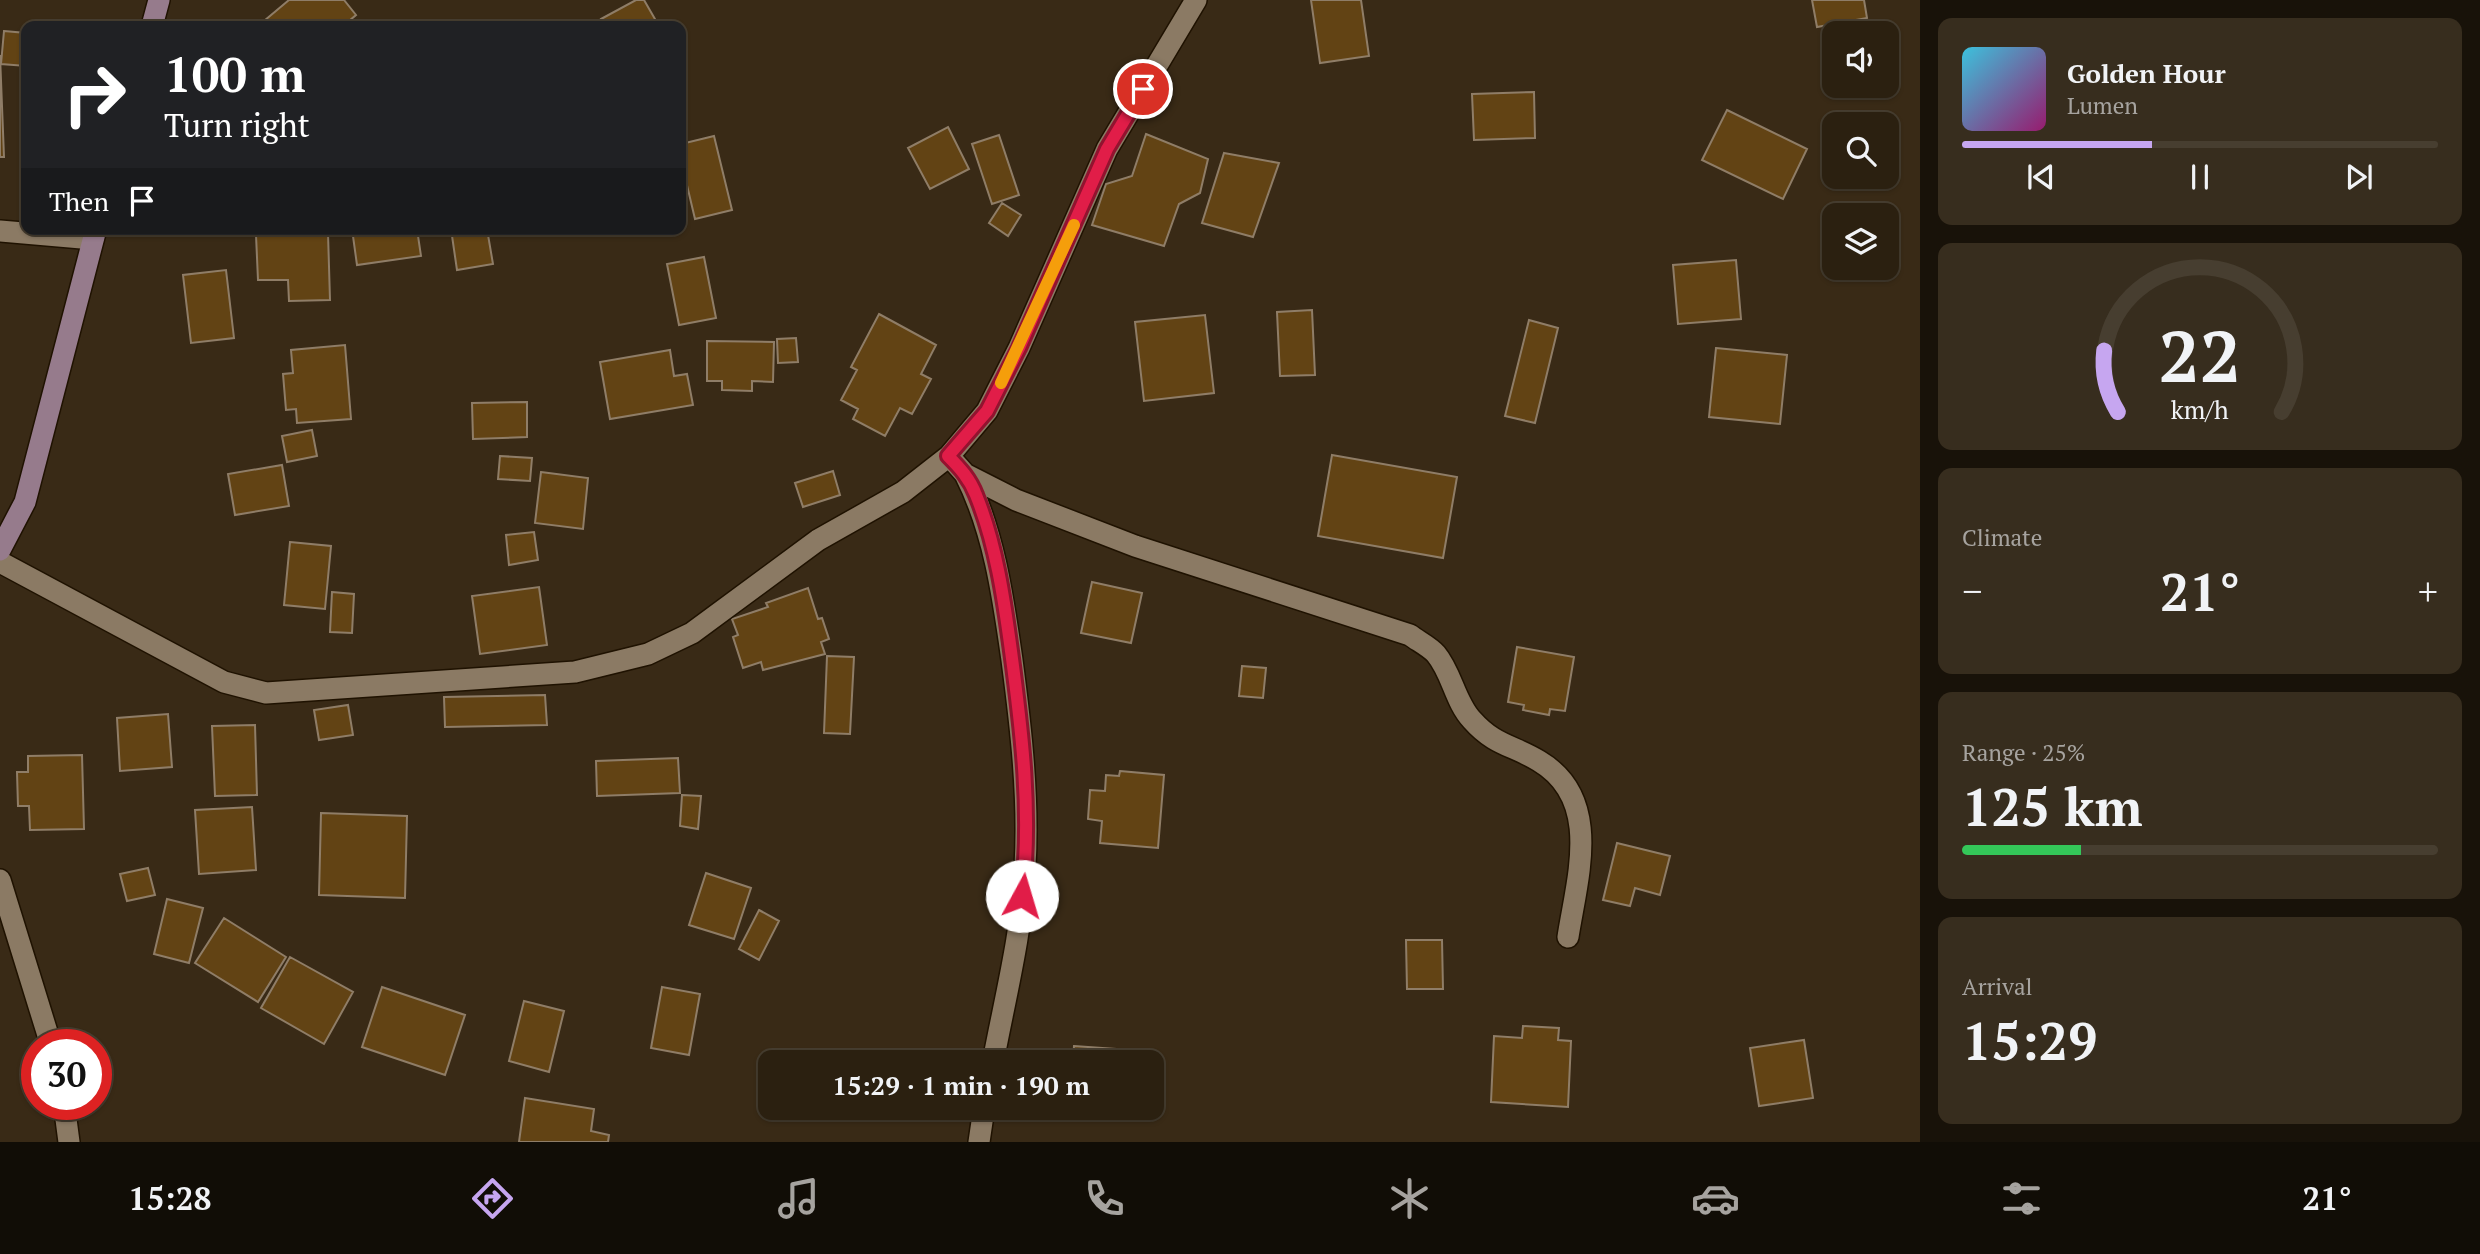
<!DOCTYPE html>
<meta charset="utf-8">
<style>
body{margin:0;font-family:"PT Serif",serif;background:#372d1e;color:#f1f3f6;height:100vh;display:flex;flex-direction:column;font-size:26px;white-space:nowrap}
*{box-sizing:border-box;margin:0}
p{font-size:23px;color:#a6a39f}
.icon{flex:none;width:38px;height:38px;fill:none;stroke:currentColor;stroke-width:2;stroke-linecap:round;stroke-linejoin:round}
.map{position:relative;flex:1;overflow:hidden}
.side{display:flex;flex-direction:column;gap:18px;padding:18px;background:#181209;width:560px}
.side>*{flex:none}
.banner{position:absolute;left:21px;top:21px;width:665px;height:214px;border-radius:14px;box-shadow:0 2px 5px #0004,0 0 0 2px #473e30;background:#202124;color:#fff;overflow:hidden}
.buttons{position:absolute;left:1822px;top:21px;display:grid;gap:14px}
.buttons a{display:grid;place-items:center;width:77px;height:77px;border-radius:14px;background:#2b2010;box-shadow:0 2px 5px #0004,0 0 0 2px #473e30;font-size:35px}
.speed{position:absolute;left:21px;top:1029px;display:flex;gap:14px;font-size:35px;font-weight:700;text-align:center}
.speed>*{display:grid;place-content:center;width:91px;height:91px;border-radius:50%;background:#2b2010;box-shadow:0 2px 5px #0004,0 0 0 2px #473e30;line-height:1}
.speed .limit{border:10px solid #d22;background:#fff;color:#111}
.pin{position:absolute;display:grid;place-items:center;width:60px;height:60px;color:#fff;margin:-30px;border:4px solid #fff;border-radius:50%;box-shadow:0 2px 7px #0007}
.me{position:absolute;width:77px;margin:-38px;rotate:6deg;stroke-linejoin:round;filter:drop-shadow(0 0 5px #0008)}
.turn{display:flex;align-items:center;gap:24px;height:147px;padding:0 28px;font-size:32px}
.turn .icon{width:91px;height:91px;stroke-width:2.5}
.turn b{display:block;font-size:49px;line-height:60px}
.then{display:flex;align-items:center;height:66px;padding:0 28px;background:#0003;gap:14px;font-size:26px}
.big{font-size:52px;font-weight:600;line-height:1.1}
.side .widget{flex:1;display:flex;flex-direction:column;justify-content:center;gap:10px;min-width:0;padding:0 24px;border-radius:14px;background:#372d1e}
.side .dial{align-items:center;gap:0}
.dial svg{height:182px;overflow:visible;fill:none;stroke:#473e30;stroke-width:7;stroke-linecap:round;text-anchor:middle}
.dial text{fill:#f1f3f6;stroke:none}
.song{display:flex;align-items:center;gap:21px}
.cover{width:84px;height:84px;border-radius:10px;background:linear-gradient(135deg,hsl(190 70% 55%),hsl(320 70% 35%))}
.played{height:7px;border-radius:4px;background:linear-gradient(90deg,#c6a6f0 40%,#473e30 40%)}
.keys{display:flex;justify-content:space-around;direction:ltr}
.heat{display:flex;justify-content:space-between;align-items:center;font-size:38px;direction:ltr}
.charge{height:10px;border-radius:5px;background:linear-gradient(90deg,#34c759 25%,#473e30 0)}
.trip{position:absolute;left:758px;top:1050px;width:406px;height:70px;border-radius:14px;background:#2b2010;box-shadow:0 2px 5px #0004,0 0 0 2px #473e30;font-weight:600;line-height:70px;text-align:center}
.tabs{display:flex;height:112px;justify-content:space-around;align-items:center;background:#110d06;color:#a6a39f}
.tabs .icon{width:49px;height:49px}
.tabs .selected{color:#c6a6f0}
.tabs b{font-size:32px;color:#f1f3f6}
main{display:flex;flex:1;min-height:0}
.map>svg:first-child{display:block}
.building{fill:#624314;stroke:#8f7d67;stroke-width:2}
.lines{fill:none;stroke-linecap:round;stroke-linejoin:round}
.street-casing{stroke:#1f1201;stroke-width:24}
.secondary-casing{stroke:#1f1201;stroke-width:24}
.street{stroke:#8b7a64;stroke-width:21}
.secondary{stroke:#967b8c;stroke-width:21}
.route-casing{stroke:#92132f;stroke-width:18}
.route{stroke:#e11d48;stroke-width:12}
.slow{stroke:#f59e0b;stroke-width:12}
</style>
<main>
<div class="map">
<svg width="1920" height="1142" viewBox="0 0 1920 1142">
<rect width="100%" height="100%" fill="#392a16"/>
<path class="building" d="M289,0H344L356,15L343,26H258Z
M636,0H644L659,26H605L601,19Z
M1311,0H1361L1369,56L1320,63Z
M1812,0H1864L1867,18L1817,27Z
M4,31L26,33V66L1,64Z
M0,55L4,157H0Z
M1534,92L1535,138L1474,140L1472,94Z
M1727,110L1807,149L1783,199L1702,160Z
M948,127L969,169L930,189L908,148Z
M1146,134L1208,159L1200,193L1179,204L1164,246L1092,225L1106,184L1132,176Z
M999,135L1019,195L992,204L972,144Z
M714,136L732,210L695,219L681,160V144Z
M1224,153L1279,163L1253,237L1202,223Z
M1002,203L1021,215L1008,236L989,223Z
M275,229H316V234L328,233L330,300L289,301L288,280H258L256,235H275Z
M352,229H417L421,256L357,265Z
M451,229H487L493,264L457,270Z
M704,257L716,318L679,325L667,264Z
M1736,260L1741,319L1678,324L1673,265Z
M226,270L234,338L191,343L183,275Z
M1312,310L1315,375L1280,376L1277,312Z
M879,314L936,345L921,374L931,379L912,414L900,408L885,436L853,419L858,409L841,400L857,370L851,367Z
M1205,315L1214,393L1144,401L1135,322Z
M1529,320L1558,328L1535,423L1505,416Z
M796,338L798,362L778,363L777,339Z
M707,341L774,342L773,382L752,381V391L722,390V381H707Z
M345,345L351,419L297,423L296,409L286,410L283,374L293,373L291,350Z
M1716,348L1787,355L1780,424L1709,417Z
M670,350L674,376L687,374L693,405L610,419L600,362Z
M527,402V437L473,439L472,403Z
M312,430L317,456L287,462L282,436Z
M1332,455L1457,477L1443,558L1318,536Z
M500,456L532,458L530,481L498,479Z
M282,465L289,506L235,515L228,474Z
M833,471L840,495L803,507L795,483Z
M541,472L588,478L583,529L535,523Z
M534,532L538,560L509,565L506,535Z
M290,542L331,546L325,609L284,605Z
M1092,582L1142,593L1131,643L1081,633Z
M539,587L547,645L480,654L472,596Z
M808,588L818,619L822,618L829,639L821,642L825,654L763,670L761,662L743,668L733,637L738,635L732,619L768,607L766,603Z
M332,592L354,594L352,633L330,632Z
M1517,647L1574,657L1565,711L1550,709L1549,715L1523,710L1524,705L1508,702Z
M827,656L854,657L850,734L824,733Z
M1242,666L1266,668L1263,698L1239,696Z
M545,695L547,725L445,727L444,697Z
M348,705L353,735L319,740L314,710Z
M168,714L172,767L120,771L117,718Z
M255,725L257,795L215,796L212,726Z
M82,755L84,829L30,830L29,806H18L17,772H28V756Z
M678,758L680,793L597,796L596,761Z
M1120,771L1164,775L1158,848L1100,843L1102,821L1088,819L1090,790L1105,791L1106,775L1119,776Z
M682,795L701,796L698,829L680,826Z
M252,807L256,870L199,874L195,810Z
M321,813L407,816L405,898L319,895Z
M1617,843L1670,856L1660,895L1635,888L1630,906L1603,900Z
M148,868L155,895L127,901L120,874Z
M706,873L751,888L734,939L689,925Z
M167,899L203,908L189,963L154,954Z
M759,910L779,921L759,960L739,949Z
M224,918L286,957L258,1002L195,963Z
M1406,940H1442L1443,989H1407Z
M290,957L353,992L324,1044L261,1008Z
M382,987L465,1015L445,1075L362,1047Z
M662,987L700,994L689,1055L651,1048Z
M524,1001L564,1011L549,1072L509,1061Z
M1523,1026L1559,1028L1558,1040L1571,1041L1568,1107L1491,1102L1494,1036L1522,1038Z
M1804,1040L1813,1098L1759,1106L1750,1048Z
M1074,1046L1144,1051L1143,1062H1073Z
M525,1098L594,1109L591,1131L609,1135L608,1142H519Z
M1080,1108H1141L1140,1112Z"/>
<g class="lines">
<defs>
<path id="street" d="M0,231L93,239
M949,456L965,474L1016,500L1135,546L1410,635C1418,641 1430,647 1436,654C1452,673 1455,702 1472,720C1495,746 1513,745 1539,761C1603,799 1577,878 1568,937
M965,474C994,531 1003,597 1012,660C1021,728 1029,798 1025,867C1022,932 1005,998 993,1062
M0,562L224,682L266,693L575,672L648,654L692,633L818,540L903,492L949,456L987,411L1019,348L1107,149L1196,0
M0,880L51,1045
M64,1104L69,1142
M979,1142L984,1108"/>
<path id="secondary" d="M152,26L159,0
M0,550L25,502L96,229"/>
</defs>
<use href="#street" class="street-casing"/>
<use href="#secondary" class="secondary-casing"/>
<use href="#street" class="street"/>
<use href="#secondary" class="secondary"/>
</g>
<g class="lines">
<defs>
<path id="route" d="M1022,896C1032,815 1022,732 1011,651C1004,599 996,544 976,495C970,479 960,468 948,456L987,411L1019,348L1107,149L1143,89"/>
</defs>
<use href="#route" class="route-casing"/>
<use href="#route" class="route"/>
<path class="slow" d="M1001,383L1074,225"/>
</g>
</svg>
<div class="buttons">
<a><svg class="icon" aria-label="sound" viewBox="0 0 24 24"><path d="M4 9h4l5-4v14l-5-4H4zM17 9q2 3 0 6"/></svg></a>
<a><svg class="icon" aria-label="search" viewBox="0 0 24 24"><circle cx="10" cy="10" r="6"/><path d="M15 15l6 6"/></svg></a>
<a><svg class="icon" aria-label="layers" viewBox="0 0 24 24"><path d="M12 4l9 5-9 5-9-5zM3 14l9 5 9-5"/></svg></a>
</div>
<div class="speed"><div class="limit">30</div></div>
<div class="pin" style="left:1143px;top:89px;background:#d93025"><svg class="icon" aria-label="arrive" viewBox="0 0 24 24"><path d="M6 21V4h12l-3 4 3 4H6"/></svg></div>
<svg class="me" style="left:1022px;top:896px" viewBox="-20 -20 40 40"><circle r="19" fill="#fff"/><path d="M0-13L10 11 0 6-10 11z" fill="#e11d48"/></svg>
<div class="trip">15:29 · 1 min · 190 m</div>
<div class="banner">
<div class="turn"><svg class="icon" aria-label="right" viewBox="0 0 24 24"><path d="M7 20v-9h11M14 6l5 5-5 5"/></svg><div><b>100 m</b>Turn right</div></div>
<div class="then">Then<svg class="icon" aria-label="arrive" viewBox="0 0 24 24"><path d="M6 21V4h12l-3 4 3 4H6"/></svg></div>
</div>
</div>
<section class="side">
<div class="widget">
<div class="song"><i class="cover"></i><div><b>Golden Hour</b><p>Lumen</p></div></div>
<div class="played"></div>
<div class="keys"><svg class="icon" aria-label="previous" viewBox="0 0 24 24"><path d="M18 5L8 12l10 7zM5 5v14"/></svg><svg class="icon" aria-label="pause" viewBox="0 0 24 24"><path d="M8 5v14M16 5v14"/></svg><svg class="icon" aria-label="next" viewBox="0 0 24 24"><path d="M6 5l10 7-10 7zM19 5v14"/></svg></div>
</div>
<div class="widget dial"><svg viewBox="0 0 100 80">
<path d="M14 69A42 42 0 1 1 86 69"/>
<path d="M14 69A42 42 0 0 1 8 42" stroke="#c6a6f0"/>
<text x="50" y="56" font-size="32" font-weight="700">22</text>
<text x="50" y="72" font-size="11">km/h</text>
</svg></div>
<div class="widget"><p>Climate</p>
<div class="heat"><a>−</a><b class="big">21°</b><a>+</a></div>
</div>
<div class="widget"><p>Range · 25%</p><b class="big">125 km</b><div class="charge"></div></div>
<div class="widget"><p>Arrival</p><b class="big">15:29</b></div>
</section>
</main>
<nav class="tabs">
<b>15:28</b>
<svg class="icon selected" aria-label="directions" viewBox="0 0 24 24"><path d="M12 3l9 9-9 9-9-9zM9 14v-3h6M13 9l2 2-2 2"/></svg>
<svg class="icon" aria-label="music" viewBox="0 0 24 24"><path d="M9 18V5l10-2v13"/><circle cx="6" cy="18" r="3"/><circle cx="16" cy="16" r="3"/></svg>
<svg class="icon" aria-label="phone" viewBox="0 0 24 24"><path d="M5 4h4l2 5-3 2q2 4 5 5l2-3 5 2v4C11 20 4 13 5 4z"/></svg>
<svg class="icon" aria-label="climate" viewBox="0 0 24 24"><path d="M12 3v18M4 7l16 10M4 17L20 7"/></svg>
<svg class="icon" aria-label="car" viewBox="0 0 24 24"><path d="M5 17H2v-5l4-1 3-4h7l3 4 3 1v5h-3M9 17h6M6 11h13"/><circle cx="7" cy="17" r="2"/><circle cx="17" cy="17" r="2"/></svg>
<svg class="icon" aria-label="filters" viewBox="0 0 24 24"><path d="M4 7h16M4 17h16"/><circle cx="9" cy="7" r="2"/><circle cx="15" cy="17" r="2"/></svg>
<b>21°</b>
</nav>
